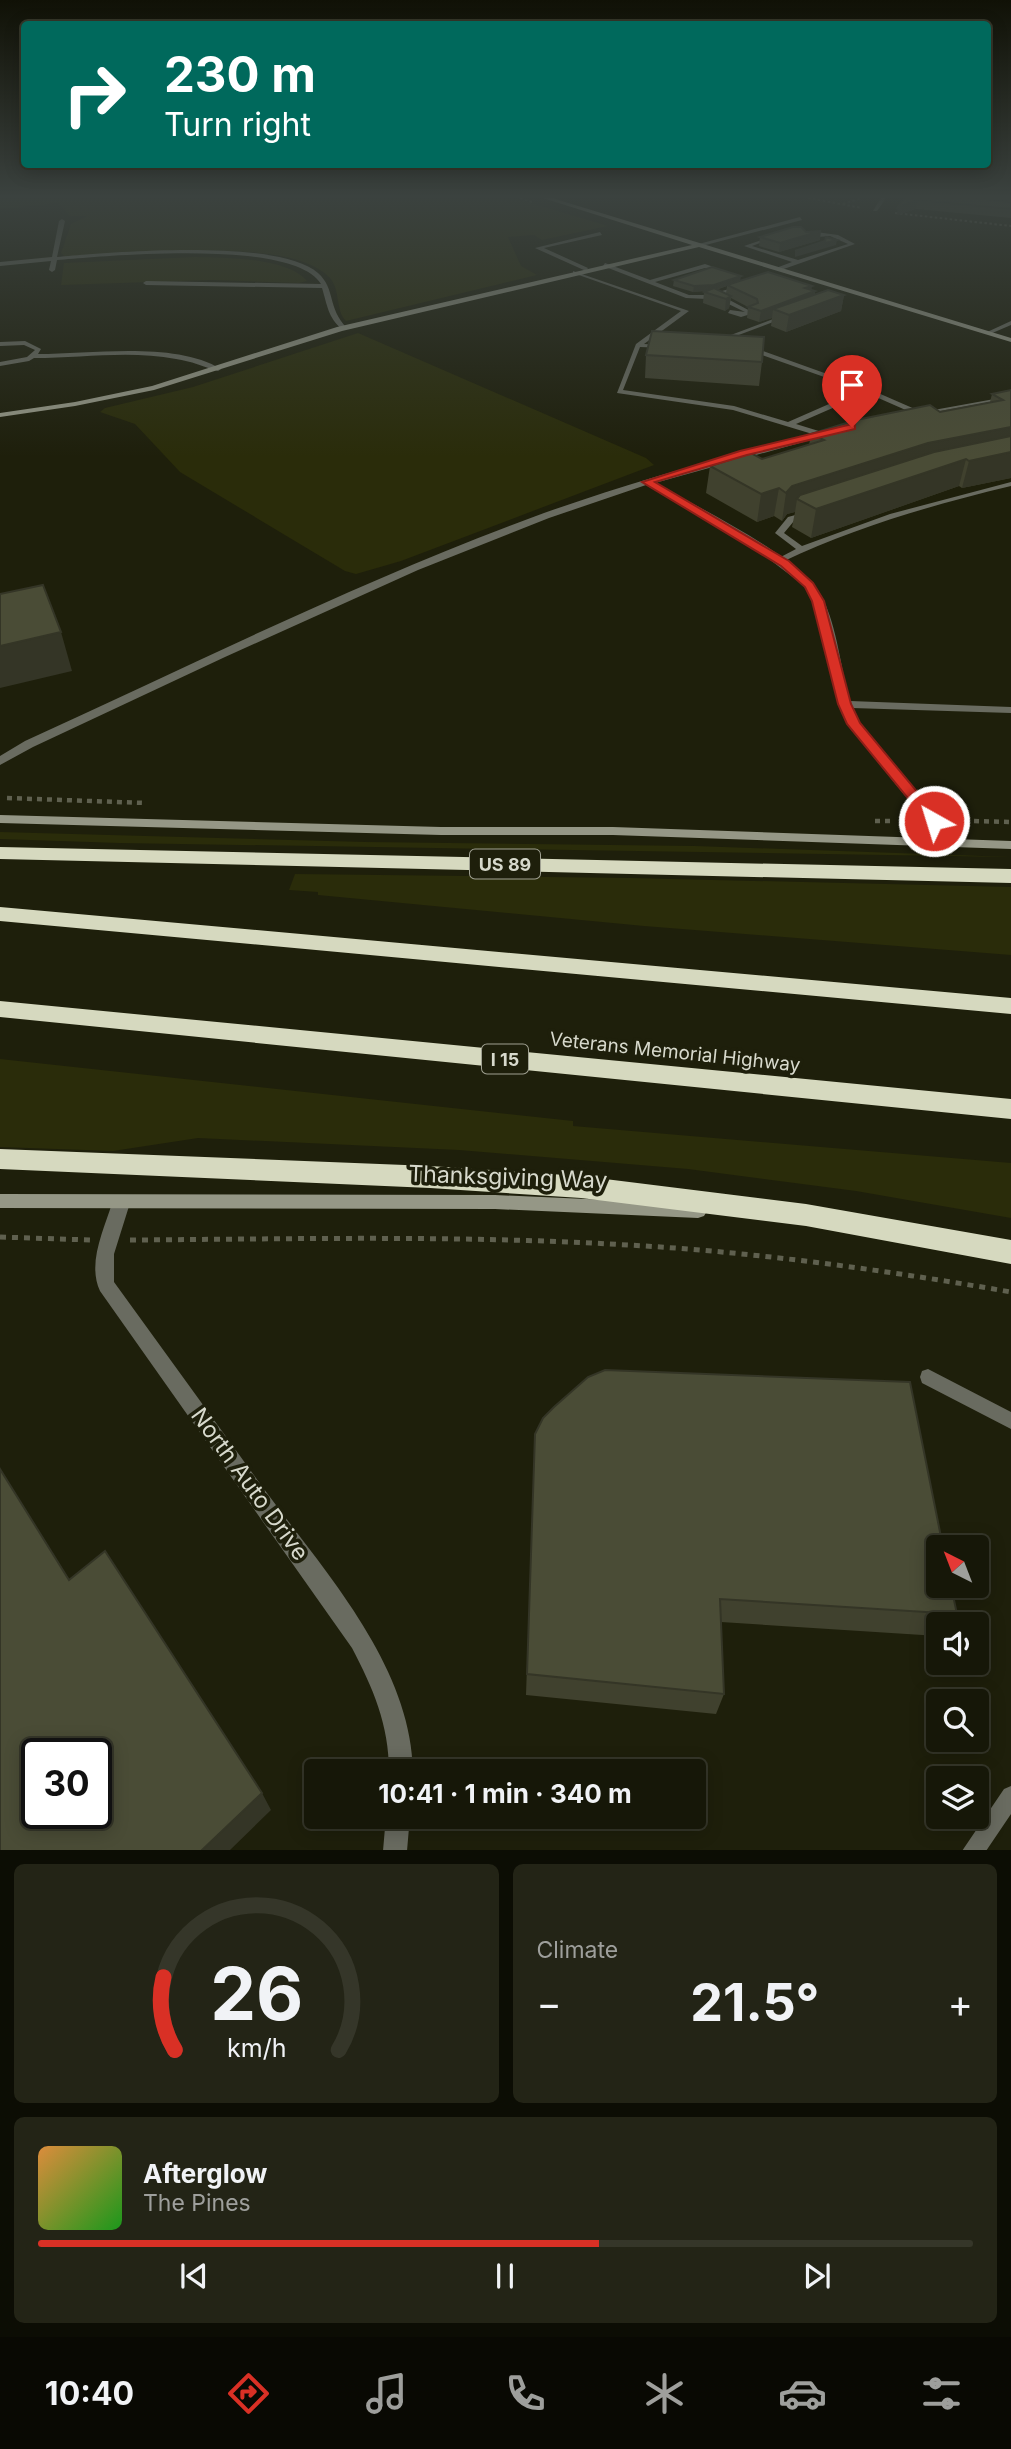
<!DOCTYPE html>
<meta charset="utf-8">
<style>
body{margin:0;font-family:Inter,sans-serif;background:#232416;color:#f1f3f6;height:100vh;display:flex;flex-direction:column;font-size:26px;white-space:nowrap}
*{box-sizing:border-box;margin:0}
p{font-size:23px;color:#9e9f9c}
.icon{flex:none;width:38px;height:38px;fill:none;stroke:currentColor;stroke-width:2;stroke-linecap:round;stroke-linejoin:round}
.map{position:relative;height:1850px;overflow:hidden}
.panel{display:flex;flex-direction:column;gap:14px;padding:14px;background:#0c0d04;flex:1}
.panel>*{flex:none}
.banner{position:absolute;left:21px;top:21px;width:970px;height:147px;border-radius:7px;box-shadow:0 4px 18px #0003,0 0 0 2px #353629;background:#00695c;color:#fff;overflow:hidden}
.needle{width:46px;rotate:318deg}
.tools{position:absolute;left:926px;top:1535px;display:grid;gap:14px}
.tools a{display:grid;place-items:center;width:63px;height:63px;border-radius:7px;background:#161708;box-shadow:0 4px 18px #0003,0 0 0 2px #353629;font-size:35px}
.speed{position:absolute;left:21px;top:1738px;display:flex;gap:14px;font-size:35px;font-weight:700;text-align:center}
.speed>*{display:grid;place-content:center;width:91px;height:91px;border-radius:50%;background:#161708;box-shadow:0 4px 18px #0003,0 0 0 2px #353629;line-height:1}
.speed .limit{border:4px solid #111;border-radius:10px;background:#fff;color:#111}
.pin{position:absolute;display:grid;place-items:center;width:60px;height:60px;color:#fff;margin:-72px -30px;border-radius:50% 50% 50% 0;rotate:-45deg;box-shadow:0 0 7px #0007}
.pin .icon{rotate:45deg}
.me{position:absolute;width:77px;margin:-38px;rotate:321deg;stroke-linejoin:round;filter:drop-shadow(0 0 5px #0008)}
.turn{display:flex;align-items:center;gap:24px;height:147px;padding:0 28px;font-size:32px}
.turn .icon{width:91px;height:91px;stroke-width:2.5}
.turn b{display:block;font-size:49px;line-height:60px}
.big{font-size:52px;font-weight:700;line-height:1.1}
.panel .widget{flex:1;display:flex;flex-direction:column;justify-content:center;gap:10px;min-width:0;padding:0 24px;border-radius:10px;background:#232416}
.panel .dial{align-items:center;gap:0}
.dial svg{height:182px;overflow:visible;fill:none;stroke:#353629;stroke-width:7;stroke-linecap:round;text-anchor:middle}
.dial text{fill:#f1f3f6;stroke:none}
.song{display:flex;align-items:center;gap:21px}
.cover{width:84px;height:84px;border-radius:10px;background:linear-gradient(135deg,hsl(30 70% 55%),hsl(120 70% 35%))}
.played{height:7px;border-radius:4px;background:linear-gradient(90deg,#d93025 60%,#353629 60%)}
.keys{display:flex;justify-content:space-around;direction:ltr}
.heat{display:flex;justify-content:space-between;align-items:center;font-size:38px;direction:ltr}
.panel .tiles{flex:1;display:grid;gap:14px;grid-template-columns:1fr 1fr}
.widget:last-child{grid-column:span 2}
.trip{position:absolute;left:304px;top:1759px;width:402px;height:70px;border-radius:7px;background:#161708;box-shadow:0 4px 18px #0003,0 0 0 2px #353629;font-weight:700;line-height:70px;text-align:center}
.menu{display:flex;height:112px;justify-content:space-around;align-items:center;background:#090903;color:#9e9f9c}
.menu .icon{width:49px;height:49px}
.menu .selected{color:#d93025}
.menu b{font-size:32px;color:#f1f3f6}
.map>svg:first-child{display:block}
.green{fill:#2a2c0a}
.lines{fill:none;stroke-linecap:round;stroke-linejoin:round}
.path-far2{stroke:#5f604f;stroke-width:2;stroke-dasharray:2.5 2.5;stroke-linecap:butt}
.path-far1{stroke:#5f604f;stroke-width:4.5;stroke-dasharray:5 5;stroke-linecap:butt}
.path{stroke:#5f604f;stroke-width:5;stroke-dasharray:6 6;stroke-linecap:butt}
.lane{fill:#696b60;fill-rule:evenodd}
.street{fill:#696b60;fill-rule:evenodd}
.secondary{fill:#959786;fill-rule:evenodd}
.highway{fill:#d6d9bf;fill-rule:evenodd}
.wall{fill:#40412e;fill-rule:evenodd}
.shaded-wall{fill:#343526}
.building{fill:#4a4c36;stroke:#343526;stroke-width:2;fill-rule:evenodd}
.route{fill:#d93025;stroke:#8d1f18;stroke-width:2}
.labels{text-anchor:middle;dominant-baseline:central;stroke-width:7;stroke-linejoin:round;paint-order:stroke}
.shield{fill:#1e1f0b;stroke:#a0a192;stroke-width:2}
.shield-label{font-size:18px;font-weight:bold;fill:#d7d9cc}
.street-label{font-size:19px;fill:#d7d9cc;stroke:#1e1f0b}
.near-street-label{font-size:23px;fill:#d7d9cc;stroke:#1e1f0b}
</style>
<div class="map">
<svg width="1011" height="1851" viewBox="0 0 1011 1851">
<rect width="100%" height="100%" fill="#1e1f0b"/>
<path class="green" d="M0,198H514L608,226L542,240L534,235L508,237L521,266L537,275L346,321C335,310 341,289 329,277C286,233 124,258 64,256L61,253L71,224L87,216H70L58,203L0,209Z
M195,257C224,258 287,257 307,281L299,283L211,280L61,285L64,263Z
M358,333L646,458L654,465L401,561L356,574L345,571L180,472L135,424L100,412L105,408L193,387Z
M0,832L366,842L695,846L1011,857L119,843L0,839Z
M295,874L631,878L1011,887V955L644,926L318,895V892L289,890Z
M0,1059L573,1121V1126L1011,1163V1218L856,1191L688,1169L459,1150L198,1138L113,1151L0,1147Z"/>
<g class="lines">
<path class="path-far2" d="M520,198L532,202
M808,198L862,208
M843,204L862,198
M895,213L1011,226"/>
<path class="path-far1" d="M7,798L146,803
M875,821H895
M974,821L1011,822"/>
<path class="path" d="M0,1237L90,1240
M130,1240C296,1239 462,1235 628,1245C756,1252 884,1270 1011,1292"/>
<path class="lane" d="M881,198H886L877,211H873Z
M800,217L802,220L698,247L695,245Z
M62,219L65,221L57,257C111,252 279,238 318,273C336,289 327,308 347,328L342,329C328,318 327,304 322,288L146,285L143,283L146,281L321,284C293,238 107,256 57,260L55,270L52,272L49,270L51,261L0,266V262L52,257L59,221Z
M600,232L602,235L544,248L588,268L586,271L535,248Z
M816,232L838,235L855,244L778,271L776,268L792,262L744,246L776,235V237L752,246L798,260L848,244L830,236L804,238L801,236Z
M605,263L650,280L705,264L728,272L726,275L705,268L655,282L689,295H707L744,285V287L720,295L754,313L741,317L728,313L730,310L745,312L714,297L707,299L686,298L603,266Z
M573,271L689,311L644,344L664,345L666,346V348L640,347L623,390L734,406L788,422L861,390L762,355L746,352L749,350L763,351L869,389L924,413L917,415L867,393L796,424L822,432L823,434L819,436L733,410L617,393L636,344L681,311L573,273Z
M784,315L789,316L720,342L715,341Z
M1011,321V325L990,334L985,333Z
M0,342L25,341L41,349L38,354C92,354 175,341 221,369L218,371C204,367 191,361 176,359C130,350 81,358 34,358L29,361L0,366V362L27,357L35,350L24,345L0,346Z
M1011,482V486C932,505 856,527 782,562L775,560L796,549L775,533L788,517L810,511L814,513L794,521L784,533L802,546L890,514Z
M928,1369L1011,1412V1429L922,1383L920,1377L922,1371Z
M1011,1786V1814L986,1851H962L1004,1789Z"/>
<path class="street" d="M1011,396V400L921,415L917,413Z
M829,429L833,432L832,434L655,483C695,506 802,557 822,597C838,629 840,667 850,701L1011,707V713L852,708L859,723L955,839L957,842L955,845H945L847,724L836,692L817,610L811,596L802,584L761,553L646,485L549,518L418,570L225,657L33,747L0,765V756L25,741C196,663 366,578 544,513C637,480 733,454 829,429Z
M121,1196L127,1198L130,1203L114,1254V1282C164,1351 214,1420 264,1489C324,1571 411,1665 413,1771H389C389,1725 373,1688 352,1648L100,1291C87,1263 104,1230 112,1203L115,1198Z
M386,1816H410L407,1851H383Z"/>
<path class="secondary" d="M543,198H552L1011,338V342L699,247L342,331L154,390L75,406L0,417V413L75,402L152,386L337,327L692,245Z
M0,815L441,827H613L1011,841V849L613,835H441L0,823Z
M0,1194L495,1195L698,1204L704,1206L707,1211L704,1216L698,1218L495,1209L0,1208Z"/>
<path class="highway" d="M0,847L1011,869V883L0,859Z
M0,907L1011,998V1014L0,921Z
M0,1001L1011,1099V1119L0,1017Z
M0,1149L430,1166L581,1176L806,1204L1011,1240V1264L806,1226L581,1198L430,1188L0,1169Z"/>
</g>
<path class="wall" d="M905,198H1011V218L916,209L897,215Z
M806,232L820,240L779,252L759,246L760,237Z
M674,280L740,281L811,290L815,291V294L844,295L841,311L786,332L771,326L772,318L759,322L747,318L748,307L731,298L729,308L725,311L703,303L704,292L705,291L693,292L673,286ZM727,286L726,294L716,290Z
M646,355L762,362L759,386L645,378Z
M1011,390V478L962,488L959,486L811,538L792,527L795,512L787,514L782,521L774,516L757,522L706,493L710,466L762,459L809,445L811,434L990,402L992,394Z
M535,1434L957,1614L950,1624H938V1636L721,1622L724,1694L716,1714L526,1695Z"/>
<path class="shaded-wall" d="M917,200L916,209L897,215L898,207Z
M821,231L820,240L779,252L780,243Z
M837,240L836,245L795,257V251Z
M741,276L740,282L727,285V286L713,290L693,292L694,286Z
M812,286L811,293L815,291L814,303L773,309L772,318L759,322L761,311L805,288Z
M844,295L841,311L786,332L789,315Z
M731,296L729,308L725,311L726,299Z
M1011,427V478L962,488L969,461L966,459L959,486L811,538L816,509L797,499L795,512L787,514L782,521L786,493L792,486L928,443Z
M779,488L774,516L757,522L761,494Z
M61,632L72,671L0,688V646Z
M0,1469L9,1483L84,1603L69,1580Z
M262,1793L271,1810L229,1851H201Z"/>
<path class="building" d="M905,198H976L1011,202V209L917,200L898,207Z
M793,227H801L806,232L821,231L780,243L760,237Z
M826,237L837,240L795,251L825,241Z
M712,267L741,276L714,285L694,286L674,280Z
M768,272L812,286L805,288L815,291L761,311L748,307L758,303L757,299L727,285Z
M714,288L731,296L726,299L704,292Z
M828,290L844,295L789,315L773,309Z
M652,331L764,337L762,362L646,355Z
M1011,390V427L928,443L792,486L786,493L779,488L761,494L710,466L751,453L762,459L824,440L811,434L856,420L930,405L940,412L1003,400L992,394Z
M1011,436V452L969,461L966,459L816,509L797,499L800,495L934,452Z
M43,585L61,632L0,646V594Z
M605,1370L910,1382L943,1547H938V1586H951L957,1614L720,1599L724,1694L527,1674L535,1434L543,1418L554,1407L588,1377Z
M0,1469L69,1580L105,1551L262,1793L201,1851H0ZM37,1754H96V1813H37Z"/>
<linearGradient id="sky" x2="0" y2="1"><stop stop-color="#101106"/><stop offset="0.43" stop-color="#3b423f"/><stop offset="1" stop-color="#3b423f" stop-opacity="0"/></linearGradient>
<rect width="1011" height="457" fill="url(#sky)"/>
<path class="route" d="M852,424L855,425V429L747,455L655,482L789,561L813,583L824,601L851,704L860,723L939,818L941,821L934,826L929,824L847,724L838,704L812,601L805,587L781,566L642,482L740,451Z"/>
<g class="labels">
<g class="shield">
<rect x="470" y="849.5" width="70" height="29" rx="5"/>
<rect x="482" y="1044.5" width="46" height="29" rx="5"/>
</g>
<g class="shield-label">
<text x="505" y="864">US 89</text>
<text x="505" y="1059">I 15</text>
</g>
<g class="street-label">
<text transform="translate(675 1052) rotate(6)">Veterans Memorial Highway</text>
</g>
<g class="near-street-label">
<text transform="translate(508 1177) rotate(2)">Thanksgiving Way</text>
<text transform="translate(250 1484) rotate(54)">North Auto Drive</text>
</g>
</g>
</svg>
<div class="tools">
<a><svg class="needle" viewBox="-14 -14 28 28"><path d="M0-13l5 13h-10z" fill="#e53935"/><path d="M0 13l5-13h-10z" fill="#9e9f9c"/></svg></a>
<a><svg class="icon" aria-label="sound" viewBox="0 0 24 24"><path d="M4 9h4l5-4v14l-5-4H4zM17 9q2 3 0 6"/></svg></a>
<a><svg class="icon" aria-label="search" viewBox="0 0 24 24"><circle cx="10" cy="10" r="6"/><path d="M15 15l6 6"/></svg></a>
<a><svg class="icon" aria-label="layers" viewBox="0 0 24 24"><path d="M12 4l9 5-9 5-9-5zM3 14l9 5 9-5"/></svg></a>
</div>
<div class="speed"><div class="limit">30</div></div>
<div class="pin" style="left:852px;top:427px;background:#d93025"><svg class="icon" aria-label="arrive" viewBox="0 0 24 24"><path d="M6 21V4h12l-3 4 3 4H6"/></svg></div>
<svg class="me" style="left:934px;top:821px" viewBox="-20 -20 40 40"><circle r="17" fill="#d93025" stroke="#fff" stroke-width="3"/><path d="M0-11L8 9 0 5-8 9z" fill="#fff"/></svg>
<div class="trip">10:41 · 1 min · 340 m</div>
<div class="banner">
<div class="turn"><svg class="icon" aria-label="right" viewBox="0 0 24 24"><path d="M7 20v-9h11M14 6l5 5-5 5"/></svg><div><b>230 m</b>Turn right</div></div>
</div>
</div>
<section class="panel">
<div class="tiles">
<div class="widget dial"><svg viewBox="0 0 100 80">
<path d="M14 69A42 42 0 1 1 86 69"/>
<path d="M14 69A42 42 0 0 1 9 37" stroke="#d93025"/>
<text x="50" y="56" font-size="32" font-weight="700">26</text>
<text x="50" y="72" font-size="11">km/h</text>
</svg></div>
<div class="widget"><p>Climate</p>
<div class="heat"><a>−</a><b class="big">21.5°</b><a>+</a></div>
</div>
<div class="widget">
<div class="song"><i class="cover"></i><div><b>Afterglow</b><p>The Pines</p></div></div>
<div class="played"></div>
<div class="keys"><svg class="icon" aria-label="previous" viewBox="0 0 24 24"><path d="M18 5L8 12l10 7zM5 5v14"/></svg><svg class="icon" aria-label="pause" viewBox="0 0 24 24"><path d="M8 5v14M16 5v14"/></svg><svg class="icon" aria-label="next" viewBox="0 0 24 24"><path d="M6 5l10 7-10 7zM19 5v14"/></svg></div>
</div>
</div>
</section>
<nav class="menu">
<b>10:40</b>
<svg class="icon selected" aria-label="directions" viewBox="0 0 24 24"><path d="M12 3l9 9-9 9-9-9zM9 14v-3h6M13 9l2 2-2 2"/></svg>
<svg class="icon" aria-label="music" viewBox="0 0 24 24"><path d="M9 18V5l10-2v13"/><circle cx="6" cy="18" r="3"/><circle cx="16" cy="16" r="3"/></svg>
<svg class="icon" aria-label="phone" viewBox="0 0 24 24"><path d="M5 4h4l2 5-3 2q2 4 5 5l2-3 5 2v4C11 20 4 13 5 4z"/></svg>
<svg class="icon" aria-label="climate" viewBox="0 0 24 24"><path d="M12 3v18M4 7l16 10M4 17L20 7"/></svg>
<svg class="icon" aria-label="car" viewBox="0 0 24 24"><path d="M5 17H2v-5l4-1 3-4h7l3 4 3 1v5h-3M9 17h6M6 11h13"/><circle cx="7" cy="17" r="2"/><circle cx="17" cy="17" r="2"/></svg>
<svg class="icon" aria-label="filters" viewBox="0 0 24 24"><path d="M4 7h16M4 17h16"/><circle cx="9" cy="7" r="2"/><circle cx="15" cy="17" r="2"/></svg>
</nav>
